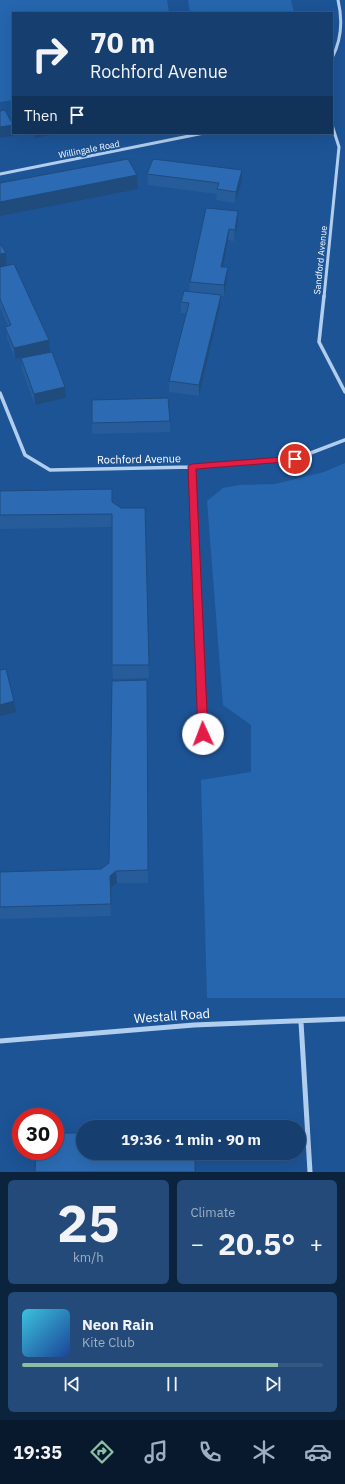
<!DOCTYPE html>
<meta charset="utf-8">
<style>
body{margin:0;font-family:"IBM Plex Sans",sans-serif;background:#234a78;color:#f1f3f6;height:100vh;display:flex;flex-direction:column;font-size:15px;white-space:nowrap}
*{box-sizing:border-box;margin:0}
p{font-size:13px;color:#9eafc3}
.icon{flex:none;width:22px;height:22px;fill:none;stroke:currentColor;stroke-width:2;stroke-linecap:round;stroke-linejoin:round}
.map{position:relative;height:1172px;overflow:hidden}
.sheet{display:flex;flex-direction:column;gap:8px;padding:8px;background:#0c233e;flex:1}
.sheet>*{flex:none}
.guide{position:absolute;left:12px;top:12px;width:321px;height:122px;border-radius:0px;box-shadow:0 4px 16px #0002,0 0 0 1px #355883;background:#163f70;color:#f1f3f6;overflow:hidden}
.speed{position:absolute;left:12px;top:1108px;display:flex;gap:8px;font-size:20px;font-weight:700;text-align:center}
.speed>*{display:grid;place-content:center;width:52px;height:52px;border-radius:50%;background:#163f70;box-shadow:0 4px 16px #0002,0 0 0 1px #355883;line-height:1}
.speed .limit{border:6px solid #d22;background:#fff;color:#111}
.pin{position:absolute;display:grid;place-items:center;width:34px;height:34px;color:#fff;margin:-17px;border:2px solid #fff;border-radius:50%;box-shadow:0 1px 4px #0007}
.me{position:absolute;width:44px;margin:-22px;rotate:358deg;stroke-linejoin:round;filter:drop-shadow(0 0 3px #0008)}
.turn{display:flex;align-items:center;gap:14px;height:84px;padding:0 12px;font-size:18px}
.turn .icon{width:52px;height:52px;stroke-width:2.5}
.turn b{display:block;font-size:28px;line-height:34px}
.then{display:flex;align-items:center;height:38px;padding:0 12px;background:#0003;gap:8px;font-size:15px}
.big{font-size:30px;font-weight:800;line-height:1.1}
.sheet .card{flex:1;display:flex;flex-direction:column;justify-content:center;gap:6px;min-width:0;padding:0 14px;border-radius:6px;background:#234a78}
.sheet .dial{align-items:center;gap:0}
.dial b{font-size:52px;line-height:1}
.song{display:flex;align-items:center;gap:12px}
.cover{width:48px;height:48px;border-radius:6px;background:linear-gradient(135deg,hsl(190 70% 55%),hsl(220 70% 35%))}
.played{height:4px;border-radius:2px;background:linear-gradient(90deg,#8abfa5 85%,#355883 85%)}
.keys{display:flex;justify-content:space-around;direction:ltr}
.heat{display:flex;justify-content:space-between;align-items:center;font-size:22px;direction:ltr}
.sheet .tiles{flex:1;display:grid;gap:8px;grid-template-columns:1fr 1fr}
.card:last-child{grid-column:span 2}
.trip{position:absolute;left:76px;top:1120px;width:230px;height:40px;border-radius:20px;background:#163f70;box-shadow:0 4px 16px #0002,0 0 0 1px #355883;font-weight:800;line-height:40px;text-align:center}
.dock{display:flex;height:64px;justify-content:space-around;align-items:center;background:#09192d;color:#9eafc3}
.dock .icon{width:28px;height:28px}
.dock .active{color:#8abfa5}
.dock b{font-size:18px;color:#f1f3f6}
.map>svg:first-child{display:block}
.green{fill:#2666ae}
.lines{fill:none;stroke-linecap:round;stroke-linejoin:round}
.minor-far2{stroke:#b1ceef;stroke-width:3}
.minor-far1{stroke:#b1ceef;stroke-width:3.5}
.minor{stroke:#b1ceef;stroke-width:5}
.wall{fill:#265c9a}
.shaded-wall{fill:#1f4b7d}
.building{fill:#2c6bb3;stroke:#1f4b7d}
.route{fill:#e11d48;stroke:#92132f}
.labels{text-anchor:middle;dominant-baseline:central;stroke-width:4;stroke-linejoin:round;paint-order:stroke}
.far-street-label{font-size:9px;fill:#fff;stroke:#1d5496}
.street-label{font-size:11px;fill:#fff;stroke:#1d5496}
.near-street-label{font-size:13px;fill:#fff;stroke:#1d5496}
</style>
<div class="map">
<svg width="345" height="1172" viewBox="0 0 345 1172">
<rect width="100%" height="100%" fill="#1d5496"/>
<path class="green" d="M0,0H167L169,13H13V100L0,102Z
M188,0H291L294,13H190Z
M345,463V998H207L201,780L251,772V725L223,705L207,501L223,488L239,485L275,484L324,472Z"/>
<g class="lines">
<path class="minor-far2" d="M332,58C342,39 343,21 338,0
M0,174L204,133
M324,297L339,147L332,125"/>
<path class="minor-far1" d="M324,296L319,342L345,392
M0,393L25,455L50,470L192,467L295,459L345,440
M192,467L201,680"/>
<path class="minor" d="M201,679L203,735
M301,1022L310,1172
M0,1041L194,1025L345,1019"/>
</g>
<path class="wall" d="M32,133H61L35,138Z
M147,174L242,181L235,203L216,200L217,194L148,185Z
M238,211V222L234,241L228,240L223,267L227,278L224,296H221L220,307L199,396L169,392V381L186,313H181V302L189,292L190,282Z
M0,243L6,253L7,265L50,352L15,359L7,338L5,327L8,326L0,307Z
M21,358L66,398L35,405L22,370Z
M170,421V432L92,434V423Z
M0,491L113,502L121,508H145L149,678L113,679L112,665V527L0,529Z
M147,680L148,883H117L111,888V916L0,919V872L101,869L109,863Z"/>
<path class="shaded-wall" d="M13,125V133H14V136L0,138V127Z
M34,133H61L35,138Z
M242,170V181L235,203L236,192Z
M137,175L138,189L0,216V202Z
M238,211V222L234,241L235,230Z
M229,229L228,240L221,278V267Z
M6,253L7,267L0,269V254Z
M228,267L227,278L224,296V285Z
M221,295L220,307L199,396V385Z
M49,340L50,352L15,359L14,348Z
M65,387L66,398L35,405L34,394Z
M14,701L16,712L0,716V705Z
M116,871L117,883L111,888V916L110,876Z"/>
<path class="building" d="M5,110L13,125L0,127V111Z
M128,159L137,175L0,202V183Z
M153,159L242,170L236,192L217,189L219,183L147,174Z
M206,208L238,211L235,230L229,229L221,267H228L224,285L190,282Z
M0,243L6,253L0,254Z
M14,264L49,340L14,348L5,327L11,325L0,299V267Z
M184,291L221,295L199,385L169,381L189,303L181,302Z
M52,352L65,387L34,394L21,358Z
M168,398L170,421L92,423V400Z
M112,489V502L121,508H145L149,665H112V514L0,515V491Z
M6,669L14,701L0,705V670Z
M147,680L148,870L116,871L110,876L111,904L0,907V872L101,869L109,863L112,681Z
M55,1133H83V1153H195V1171L196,1172H35L36,1151H55Z"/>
<path class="route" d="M295,456L298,457V461L196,469L208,734L203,739L198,734L188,466L192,464Z"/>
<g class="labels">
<g class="far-street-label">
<text transform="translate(89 149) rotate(-11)">Willingale Road</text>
<text transform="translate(320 260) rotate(-84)">Sandford Avenue</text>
</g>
<g class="street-label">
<text transform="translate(139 459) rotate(-1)">Rochford Avenue</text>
</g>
<g class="near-street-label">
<text transform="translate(172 1016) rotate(-4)">Westall Road</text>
</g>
</g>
</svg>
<div class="speed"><div class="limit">30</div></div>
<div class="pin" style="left:295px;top:459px;background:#d93025"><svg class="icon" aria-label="arrive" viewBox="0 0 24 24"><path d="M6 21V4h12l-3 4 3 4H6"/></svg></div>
<svg class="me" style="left:203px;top:734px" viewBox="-20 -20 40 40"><circle r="19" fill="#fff"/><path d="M0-13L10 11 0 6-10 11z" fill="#e11d48"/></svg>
<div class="trip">19:36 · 1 min · 90 m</div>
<div class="guide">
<div class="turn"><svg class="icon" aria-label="right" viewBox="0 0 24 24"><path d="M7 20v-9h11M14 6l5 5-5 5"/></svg><div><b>70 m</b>Rochford Avenue</div></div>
<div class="then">Then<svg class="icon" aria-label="arrive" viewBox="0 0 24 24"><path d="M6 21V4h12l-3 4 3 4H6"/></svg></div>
</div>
</div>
<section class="sheet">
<div class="tiles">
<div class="card dial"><b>25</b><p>km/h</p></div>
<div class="card"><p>Climate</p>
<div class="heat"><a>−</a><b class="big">20.5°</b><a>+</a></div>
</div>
<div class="card">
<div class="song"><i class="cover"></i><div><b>Neon Rain</b><p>Kite Club</p></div></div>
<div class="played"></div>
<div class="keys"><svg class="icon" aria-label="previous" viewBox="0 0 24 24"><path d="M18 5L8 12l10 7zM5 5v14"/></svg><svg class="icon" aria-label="pause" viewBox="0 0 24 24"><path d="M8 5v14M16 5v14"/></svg><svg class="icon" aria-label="next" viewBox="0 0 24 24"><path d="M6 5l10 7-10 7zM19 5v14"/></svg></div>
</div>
</div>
</section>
<nav class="dock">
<b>19:35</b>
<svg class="icon active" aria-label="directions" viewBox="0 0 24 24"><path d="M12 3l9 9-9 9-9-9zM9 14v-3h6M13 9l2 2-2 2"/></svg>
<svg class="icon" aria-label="music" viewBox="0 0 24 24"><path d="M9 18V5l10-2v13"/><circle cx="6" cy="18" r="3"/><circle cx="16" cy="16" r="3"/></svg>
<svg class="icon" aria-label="phone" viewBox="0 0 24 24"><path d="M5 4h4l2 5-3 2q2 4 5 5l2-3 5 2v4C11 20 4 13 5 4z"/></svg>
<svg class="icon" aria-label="climate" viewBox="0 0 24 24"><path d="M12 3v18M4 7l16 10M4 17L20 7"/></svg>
<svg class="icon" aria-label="car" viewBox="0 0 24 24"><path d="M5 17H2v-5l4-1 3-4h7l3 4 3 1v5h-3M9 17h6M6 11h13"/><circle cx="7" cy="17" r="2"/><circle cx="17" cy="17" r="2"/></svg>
</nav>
